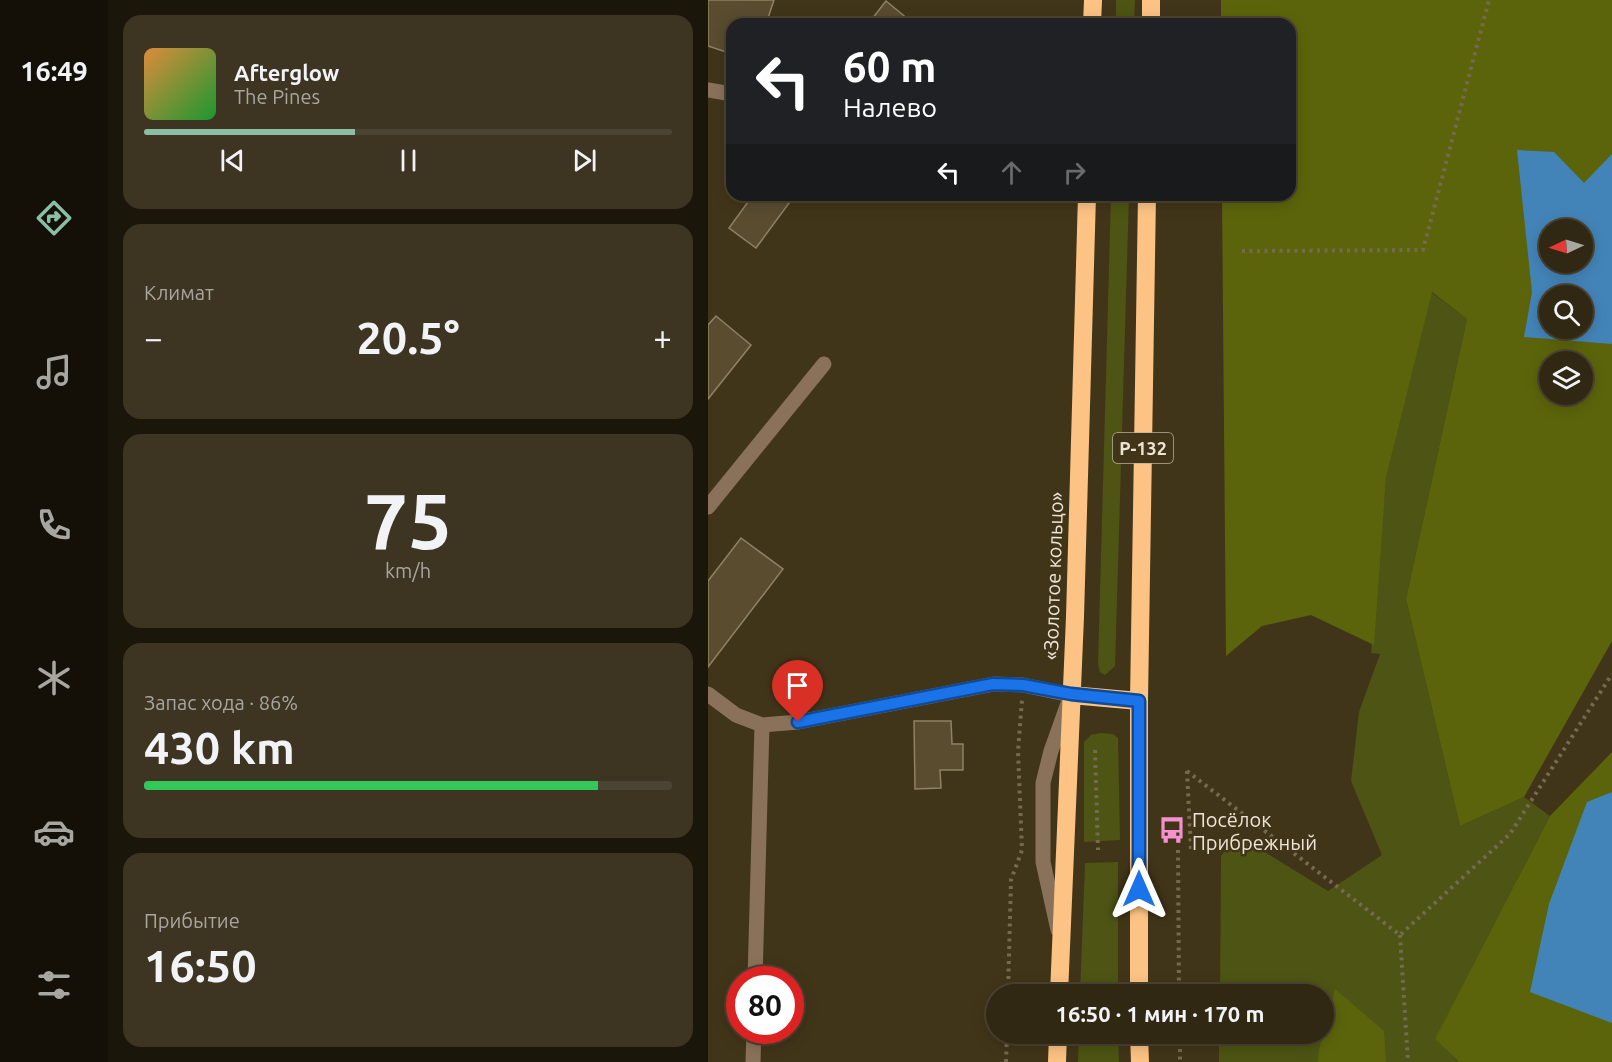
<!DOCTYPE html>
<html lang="ru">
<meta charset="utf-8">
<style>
body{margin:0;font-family:Ubuntu,sans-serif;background:#3d3421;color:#f1f3f6;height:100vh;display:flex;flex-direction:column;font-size:22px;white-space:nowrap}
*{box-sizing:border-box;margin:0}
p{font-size:20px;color:#a8a6a0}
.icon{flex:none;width:33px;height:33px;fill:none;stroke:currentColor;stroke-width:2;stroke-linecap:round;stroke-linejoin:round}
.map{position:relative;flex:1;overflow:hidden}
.panel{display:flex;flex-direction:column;gap:15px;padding:15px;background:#1b160a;width:600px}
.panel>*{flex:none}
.top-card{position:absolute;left:18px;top:18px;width:570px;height:183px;border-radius:18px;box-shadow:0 3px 15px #0003,0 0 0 2px #4c4433;background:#202124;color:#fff;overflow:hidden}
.needle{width:39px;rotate:266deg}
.controls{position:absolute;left:831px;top:219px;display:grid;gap:12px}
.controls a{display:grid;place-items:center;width:54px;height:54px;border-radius:50%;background:#312813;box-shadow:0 3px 15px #0003,0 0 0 2px #4c4433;font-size:30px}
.speed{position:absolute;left:18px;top:966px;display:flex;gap:12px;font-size:30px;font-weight:700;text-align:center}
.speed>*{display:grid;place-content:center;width:78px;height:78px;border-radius:50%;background:#312813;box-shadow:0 3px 15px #0003,0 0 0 2px #4c4433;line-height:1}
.speed .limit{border:9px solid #d22;background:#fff;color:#111}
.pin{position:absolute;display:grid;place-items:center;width:51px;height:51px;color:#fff;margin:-62px -26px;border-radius:50% 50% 50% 0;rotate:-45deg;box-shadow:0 0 6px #0007}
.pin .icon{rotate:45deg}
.me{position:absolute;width:66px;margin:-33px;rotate:0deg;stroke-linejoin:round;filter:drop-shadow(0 0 4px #0008)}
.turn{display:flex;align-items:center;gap:21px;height:126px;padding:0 18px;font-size:27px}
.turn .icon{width:78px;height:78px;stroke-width:2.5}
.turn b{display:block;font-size:42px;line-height:51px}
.lanes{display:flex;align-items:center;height:57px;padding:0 18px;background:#0003;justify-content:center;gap:30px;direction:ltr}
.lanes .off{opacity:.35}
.big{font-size:45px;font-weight:700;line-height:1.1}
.panel .tile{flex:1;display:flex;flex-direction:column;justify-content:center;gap:9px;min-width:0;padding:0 21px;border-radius:18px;background:#3d3421}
.panel .dial{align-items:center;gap:0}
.dial b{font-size:78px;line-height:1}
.song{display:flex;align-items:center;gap:18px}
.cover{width:72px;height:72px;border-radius:9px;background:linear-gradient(135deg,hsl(30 70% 55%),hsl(130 70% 35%))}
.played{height:6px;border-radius:3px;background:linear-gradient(90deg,#8abfa5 40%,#4c4433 40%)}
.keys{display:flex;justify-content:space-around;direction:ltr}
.heat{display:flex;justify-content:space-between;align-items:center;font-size:33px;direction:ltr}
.charge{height:9px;border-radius:4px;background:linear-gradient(90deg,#34c759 86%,#4c4433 0)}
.trip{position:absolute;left:278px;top:984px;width:348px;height:60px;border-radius:30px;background:#312813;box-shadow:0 3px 15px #0003,0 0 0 2px #4c4433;font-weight:700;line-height:60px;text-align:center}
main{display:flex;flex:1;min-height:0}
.menu{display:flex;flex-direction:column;width:108px;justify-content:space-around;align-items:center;background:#141008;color:#a8a6a0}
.menu .icon{width:42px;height:42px}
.menu .selected{color:#8abfa5}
.menu b{font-size:27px;color:#f1f3f6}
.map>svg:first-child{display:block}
.green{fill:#4e5413}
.forest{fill:#5c640b;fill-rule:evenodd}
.water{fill:#4384b8;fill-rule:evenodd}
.building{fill:#594c2f;stroke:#908264;stroke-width:1.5}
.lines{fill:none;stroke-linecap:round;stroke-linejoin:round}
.path{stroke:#746a51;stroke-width:4;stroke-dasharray:3 4.5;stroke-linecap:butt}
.minor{stroke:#8a725a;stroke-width:15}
.highway{stroke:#fdc384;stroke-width:18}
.route-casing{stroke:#114b97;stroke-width:15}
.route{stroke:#1a73e8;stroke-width:10}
.labels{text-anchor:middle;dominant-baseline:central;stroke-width:5;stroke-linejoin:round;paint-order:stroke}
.shield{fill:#413519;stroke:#b9b09c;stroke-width:1.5}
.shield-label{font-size:18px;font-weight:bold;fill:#ece4d4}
.street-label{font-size:20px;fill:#ece4d4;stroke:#413519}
.poi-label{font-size:20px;fill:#ece4d4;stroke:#413519;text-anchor:start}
</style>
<main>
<nav class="menu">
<b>16:49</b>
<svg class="icon selected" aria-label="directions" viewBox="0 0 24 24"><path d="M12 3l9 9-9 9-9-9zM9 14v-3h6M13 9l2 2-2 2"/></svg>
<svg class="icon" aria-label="music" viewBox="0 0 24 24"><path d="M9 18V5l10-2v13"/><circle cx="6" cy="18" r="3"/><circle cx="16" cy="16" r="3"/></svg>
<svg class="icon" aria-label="phone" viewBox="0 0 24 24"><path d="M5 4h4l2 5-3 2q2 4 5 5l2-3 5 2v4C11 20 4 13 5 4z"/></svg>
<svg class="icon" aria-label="climate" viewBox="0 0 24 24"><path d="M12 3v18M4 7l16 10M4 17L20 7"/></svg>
<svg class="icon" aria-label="car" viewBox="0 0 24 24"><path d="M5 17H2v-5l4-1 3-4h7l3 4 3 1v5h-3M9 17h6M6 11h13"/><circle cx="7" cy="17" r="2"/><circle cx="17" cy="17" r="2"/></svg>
<svg class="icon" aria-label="filters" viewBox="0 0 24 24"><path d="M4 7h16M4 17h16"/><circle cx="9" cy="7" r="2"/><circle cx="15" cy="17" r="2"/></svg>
</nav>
<section class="panel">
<div class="tile">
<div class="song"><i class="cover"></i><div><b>Afterglow</b><p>The Pines</p></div></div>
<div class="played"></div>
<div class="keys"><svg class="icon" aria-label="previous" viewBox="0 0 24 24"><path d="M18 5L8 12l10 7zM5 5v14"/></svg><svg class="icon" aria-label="pause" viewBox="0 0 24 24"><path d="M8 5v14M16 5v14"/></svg><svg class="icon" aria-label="next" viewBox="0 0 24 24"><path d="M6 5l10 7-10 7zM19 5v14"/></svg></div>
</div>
<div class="tile"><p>Климат</p>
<div class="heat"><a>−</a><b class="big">20.5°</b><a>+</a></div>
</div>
<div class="tile dial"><b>75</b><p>km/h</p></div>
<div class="tile"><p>Запас хода · 86%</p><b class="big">430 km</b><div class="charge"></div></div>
<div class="tile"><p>Прибытие</p><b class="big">16:50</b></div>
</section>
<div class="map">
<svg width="904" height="1062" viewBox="0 0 904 1062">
<rect width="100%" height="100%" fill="#413519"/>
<path class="green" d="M408,0H427L426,24H408Z
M403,195H421L407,666L397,675L392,672L390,664Z
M723,292L759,319L698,599L752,826L816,797L842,816L732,1030L764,1062H511V1034H615V994H512L513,856L529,835L620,891L674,855L643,781L651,712L672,654L663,653L678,478Z
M393,733L405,734L410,738L412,840L376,842V742L383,735Z
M410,862V994H372L377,863Z
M371,1034H410L411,1062H370Z"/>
<path class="forest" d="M513,0H904V641L816,797L752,826L698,599L759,319L724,292L678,478L666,645L603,615L554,626L518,656L514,195H582V24H513ZM842,230H874V262H842ZM842,296H874V328H842ZM842,362H874V394H842Z
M904,752V1062H752L727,1039L842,816Z
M627,989L676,1031L678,1062H610L611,1050Z"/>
<path class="water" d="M809,150L846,152L876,183L904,154V344L816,337L824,292ZM842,230H874V262H842ZM842,296H874V328H842Z
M904,792V1023L822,992L841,904L879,802Z"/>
<path class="building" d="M0,0H66L58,24H24V54L0,46Z
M178,1L206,24H160Z
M45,195H87L48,248L21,228Z
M8,316L43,345L0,399V325Z
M33,538L75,569L0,667V581Z
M206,721H243L244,744H255V770H232L233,788L207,789Z"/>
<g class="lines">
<path class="path" d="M534,251L715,250L781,0
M387,750L390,850
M479,771L692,935L802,834L904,674
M479,771L483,850
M470,850L471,994
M692,935L700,1062
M300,994L303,880L314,850L310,751L314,700
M472,1034V1062
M298,1062L299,1034"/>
<path class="minor" d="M0,90L24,94
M0,507L116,364
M0,694L28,715L54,725L90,722L286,684L315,685L363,695L343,751L335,783V862L350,930
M47,980L54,725
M45,1062L46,1030"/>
<path class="highway" d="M384,24L385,0
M443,24V0
M363,695L431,701
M351,994L367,617L379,195
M431,994V701L439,195
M431,1034L432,1062
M349,1062L350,1034"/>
</g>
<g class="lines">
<defs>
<path id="route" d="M90,722L285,684L315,685L363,694L431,701V889"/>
</defs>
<use href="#route" class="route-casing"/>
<use href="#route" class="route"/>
</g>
<defs>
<symbol id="bus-bare" viewBox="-9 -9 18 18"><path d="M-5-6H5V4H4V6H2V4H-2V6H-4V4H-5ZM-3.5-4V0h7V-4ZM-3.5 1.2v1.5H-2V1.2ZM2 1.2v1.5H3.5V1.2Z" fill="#f790ce" stroke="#413519" stroke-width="2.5" paint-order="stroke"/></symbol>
</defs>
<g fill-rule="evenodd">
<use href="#bus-bare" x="445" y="811" width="38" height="38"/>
</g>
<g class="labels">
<rect class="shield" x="405" y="433" width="60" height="30" rx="4.5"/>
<g class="shield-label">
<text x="435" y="448">Р-132</text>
</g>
<g class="street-label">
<text transform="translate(345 576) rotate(-88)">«Золотое кольцо»</text>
</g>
<g class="poi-label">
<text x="484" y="819">Посёлок<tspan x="484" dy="23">Прибрежный</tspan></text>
</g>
</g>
</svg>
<div class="controls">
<a><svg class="needle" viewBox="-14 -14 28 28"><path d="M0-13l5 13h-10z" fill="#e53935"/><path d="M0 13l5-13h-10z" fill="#a8a6a0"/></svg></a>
<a><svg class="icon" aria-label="search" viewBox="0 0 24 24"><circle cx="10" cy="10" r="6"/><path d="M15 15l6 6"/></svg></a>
<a><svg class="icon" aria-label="layers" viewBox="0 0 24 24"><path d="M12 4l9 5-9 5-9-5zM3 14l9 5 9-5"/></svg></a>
</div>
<div class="speed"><div class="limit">80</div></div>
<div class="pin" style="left:90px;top:722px;background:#d93025"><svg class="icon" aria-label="arrive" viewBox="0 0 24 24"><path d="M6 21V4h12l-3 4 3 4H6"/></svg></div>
<svg class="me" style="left:431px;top:889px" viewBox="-20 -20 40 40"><path d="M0-17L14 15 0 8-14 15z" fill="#1a73e8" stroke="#fff" stroke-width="4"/></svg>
<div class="trip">16:50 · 1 мин · 170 m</div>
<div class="top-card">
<div class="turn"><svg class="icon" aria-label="left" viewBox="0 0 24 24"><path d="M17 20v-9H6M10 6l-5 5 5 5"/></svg><div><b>60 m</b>Налево</div></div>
<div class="lanes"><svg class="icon" aria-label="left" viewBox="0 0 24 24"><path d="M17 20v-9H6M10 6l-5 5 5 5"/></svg><svg class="icon off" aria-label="ahead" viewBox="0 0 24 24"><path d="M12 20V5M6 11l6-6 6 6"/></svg><svg class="icon off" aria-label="right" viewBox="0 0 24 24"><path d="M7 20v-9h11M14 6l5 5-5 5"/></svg></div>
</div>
</div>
</main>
